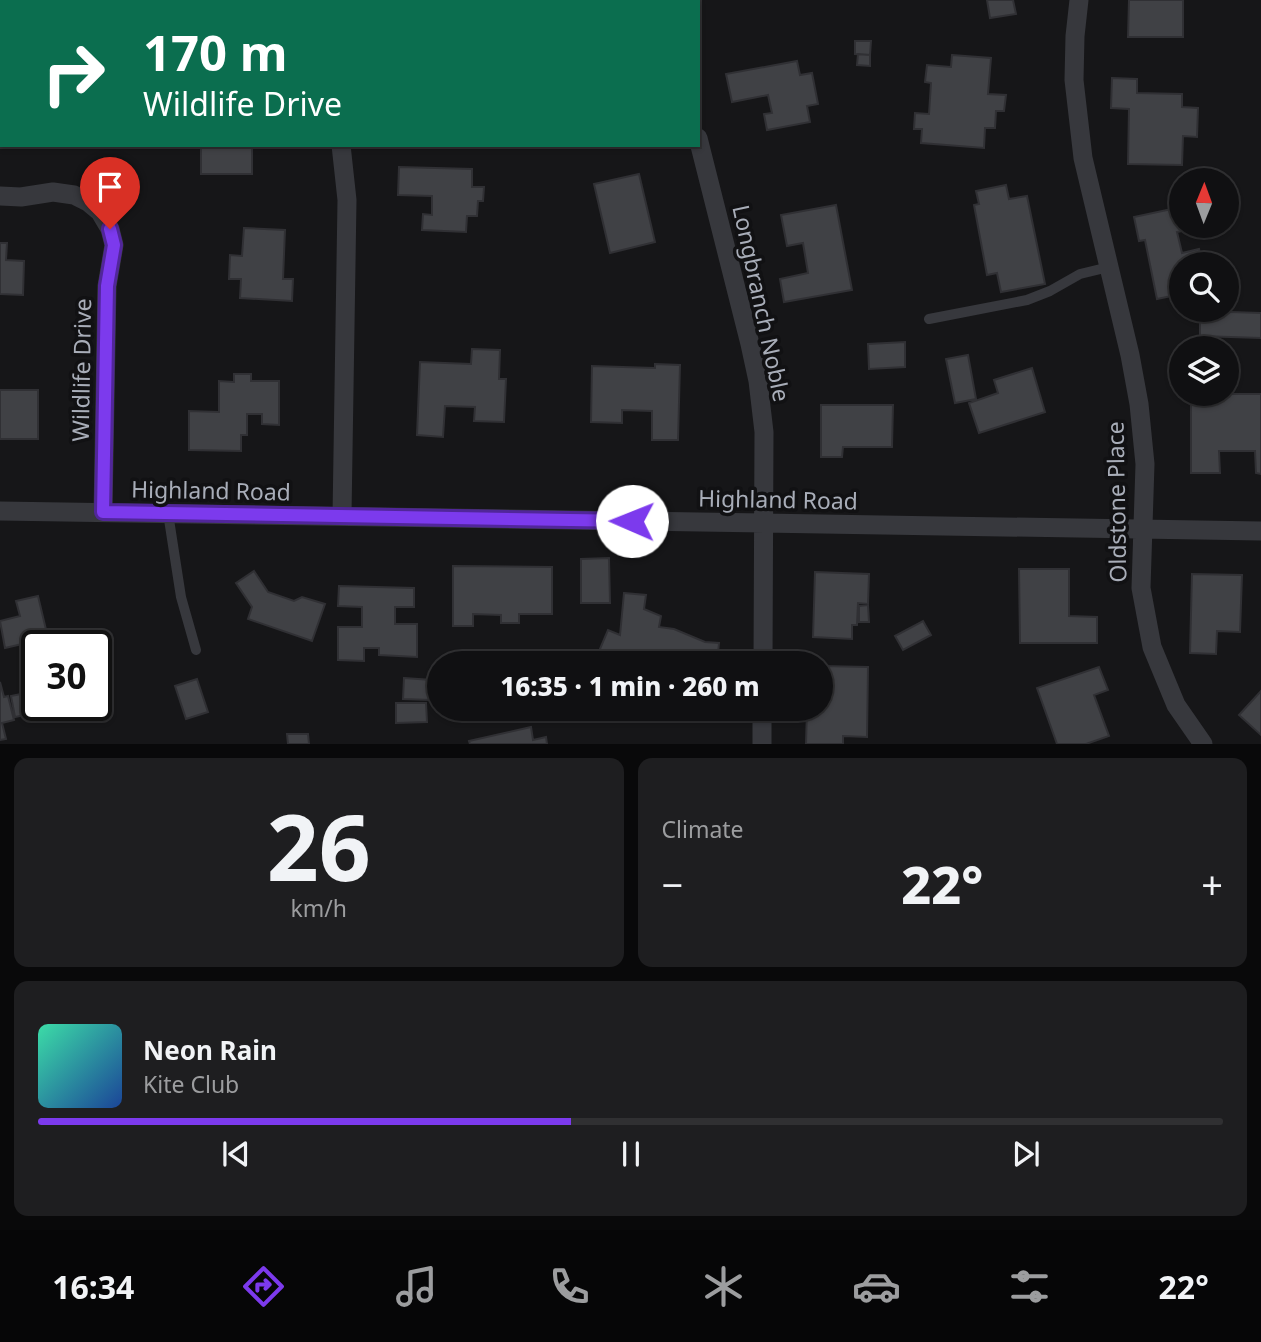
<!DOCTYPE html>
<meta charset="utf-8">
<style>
body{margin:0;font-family:"Noto Sans",sans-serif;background:#1e1e20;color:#f1f3f6;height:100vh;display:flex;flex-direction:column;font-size:26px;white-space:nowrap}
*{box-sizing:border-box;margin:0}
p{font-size:23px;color:#9c9d9f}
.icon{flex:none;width:38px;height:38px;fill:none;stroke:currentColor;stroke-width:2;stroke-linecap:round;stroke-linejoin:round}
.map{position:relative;height:744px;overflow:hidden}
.side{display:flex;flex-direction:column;gap:14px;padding:14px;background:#09090a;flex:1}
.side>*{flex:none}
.banner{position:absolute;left:0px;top:0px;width:700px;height:147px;box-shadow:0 2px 5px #0004,0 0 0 2px #303032;background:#0b6e4f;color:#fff;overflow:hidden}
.needle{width:46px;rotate:1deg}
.buttons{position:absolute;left:1169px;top:168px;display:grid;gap:14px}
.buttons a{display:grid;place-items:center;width:70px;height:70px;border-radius:50%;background:#101012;box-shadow:0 2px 5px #0004,0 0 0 2px #303032;font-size:35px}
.speed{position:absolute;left:21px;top:630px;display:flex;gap:14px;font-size:35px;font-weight:700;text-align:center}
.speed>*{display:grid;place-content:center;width:91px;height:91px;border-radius:50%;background:#101012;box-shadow:0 2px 5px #0004,0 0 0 2px #303032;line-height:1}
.speed .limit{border:4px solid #111;border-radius:10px;background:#fff;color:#111}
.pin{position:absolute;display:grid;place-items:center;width:60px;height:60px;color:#fff;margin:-72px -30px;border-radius:50% 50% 50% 0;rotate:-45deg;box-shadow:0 0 7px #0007}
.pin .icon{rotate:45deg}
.me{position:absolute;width:77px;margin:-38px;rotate:271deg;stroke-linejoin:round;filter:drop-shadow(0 0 5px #0008)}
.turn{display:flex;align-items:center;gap:24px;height:147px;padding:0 28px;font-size:32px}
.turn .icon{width:91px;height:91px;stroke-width:2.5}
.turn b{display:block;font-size:49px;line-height:60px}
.big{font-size:52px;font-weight:800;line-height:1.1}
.side .tile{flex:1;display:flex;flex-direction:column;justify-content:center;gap:10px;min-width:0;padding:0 24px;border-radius:14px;background:#1e1e20}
.side .dial{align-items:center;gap:0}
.dial b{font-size:91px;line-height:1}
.song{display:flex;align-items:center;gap:21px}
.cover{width:84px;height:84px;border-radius:10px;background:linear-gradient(135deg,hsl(160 70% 55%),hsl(220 70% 35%))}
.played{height:7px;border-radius:4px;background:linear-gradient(90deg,#7c3aed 45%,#303032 45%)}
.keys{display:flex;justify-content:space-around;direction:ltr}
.heat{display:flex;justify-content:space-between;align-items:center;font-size:38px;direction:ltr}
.side .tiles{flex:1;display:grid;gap:14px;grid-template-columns:1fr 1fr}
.tile:last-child{grid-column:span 2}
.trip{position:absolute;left:427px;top:651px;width:406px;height:70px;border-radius:35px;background:#101012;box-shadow:0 2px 5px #0004,0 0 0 2px #303032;font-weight:800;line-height:70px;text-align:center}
.dock{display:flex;height:112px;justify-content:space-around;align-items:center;background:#060607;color:#9c9d9f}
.dock .icon{width:49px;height:49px}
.dock .selected{color:#7c3aed}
.dock b{font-size:32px;color:#f1f3f6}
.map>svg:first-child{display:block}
.building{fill:#404145;stroke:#303034;stroke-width:2}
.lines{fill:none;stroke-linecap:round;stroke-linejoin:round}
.service{stroke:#37383d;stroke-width:10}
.minor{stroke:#37383d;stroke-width:19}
.route-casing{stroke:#51269a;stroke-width:18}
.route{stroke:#7c3aed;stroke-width:12}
.labels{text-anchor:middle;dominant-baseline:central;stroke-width:7;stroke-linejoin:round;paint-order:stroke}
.street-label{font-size:23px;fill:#a8adb8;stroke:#111113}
</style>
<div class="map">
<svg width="1261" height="744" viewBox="0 0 1261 744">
<rect width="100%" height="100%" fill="#161618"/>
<path class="building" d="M987,0H1013L1016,14L990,18Z
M1129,0H1183V37H1128Z
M855,41H871L870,55L855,54Z
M858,54L870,55V66L857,65Z
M952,55L991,58L988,94L1006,95L1004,111H996L995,128H985L984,148L921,143L922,129H914L915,113L929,114L931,83L925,82L927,65L951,67Z
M797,61L800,75L812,73L818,104L807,106L810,122L767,130L764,114L772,113L768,95L732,102L726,74Z
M1112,78L1137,79V93L1182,94V107L1198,108L1197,137L1183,136L1182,165L1128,164L1129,109L1111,108Z
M201,145H252V174H201Z
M399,167L472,169V187H484L483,201H478L477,216H467L466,232L422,230L423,214L432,215V196L398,195Z
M639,174L655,242L610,253L594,184Z
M1006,185L1009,199L1027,196L1045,284L1001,292L997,273L987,275L974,205L979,204L976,191Z
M836,205L852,290L784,302L780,279L808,273L803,243L787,246L781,215Z
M1181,207V226L1203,227L1177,232L1182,253L1199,249L1202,264H1181V294L1157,299L1145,240L1139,241L1134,217Z
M244,228L285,230L283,279H293L292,301L240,298L241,279H229L230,255L242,256Z
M0,243H7L6,260L24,261L23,295L0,294Z
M1200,311L1261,313V338L1200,336Z
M905,342V367L869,369L868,344Z
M472,349L500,350L499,379H506L504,422L474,421L475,407L445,406L443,437L417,435L420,362L471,364Z
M968,355L976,399L955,403L946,359Z
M655,364L680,365L678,440H652V411L622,410V423L591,422L592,366L655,368Z
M1032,368L1045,412L979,433L969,403L998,393L994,380Z
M234,374H251V381H279V425L262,424V414H247V435H241V451L189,450V411L219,412V381L234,382Z
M0,390H38V439H0Z
M1191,394H1261V474L1256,473L1255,451H1219L1220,473H1191Z
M821,405H893L892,447H843L842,457H821Z
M609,558L610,603H581V559Z
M453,566L552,567V614H519V623H501V615L473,614V626H453Z
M1019,569H1069V616L1097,617V643H1020Z
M254,571L268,592L294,601L302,597L325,604L312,641L248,619L252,607L236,583Z
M815,572L869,574L868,604L858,603L857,625H852V639L813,637Z
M1192,574L1242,575L1240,632L1217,631L1216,654L1190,653Z
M339,586L414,588V607H395V624H417V657L379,655V648H364V661L338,660V627H362V607L338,606Z
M624,593L646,595L644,609L661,616L659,627L674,629L705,642L719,643L717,663H594L608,630L620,635Z
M38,596L48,638L5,648L0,621L20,616L16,601Z
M868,605L869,622H859V606Z
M923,621L931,635L903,650L895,636Z
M821,666L868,667L867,737L843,736V744H806L807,709H821Z
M1099,667L1108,690L1094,695L1109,736L1086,744H1057L1037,688Z
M404,678L432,680L431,700L403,699Z
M197,679L208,712L186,719L175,686Z
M0,682L4,697L8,696L14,720L2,723L6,739L0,740Z
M1261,691V735L1239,715Z
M21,694L25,715L15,717L11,696Z
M396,703H426L427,722L396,723Z
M531,727L533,740L546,737L547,744H470L469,741Z
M287,734H308L309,744H288Z"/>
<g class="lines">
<path class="service" d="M929,319L1027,300L1050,291L1080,274L1109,267
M168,513L181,597L196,650"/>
<path class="minor" d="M327,0V2
M664,0V2
M1079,0L1075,36L1074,80L1083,158L1130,355L1139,404L1145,464L1141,588L1152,647L1176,705L1203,744
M698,138L750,344L758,381L764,432L763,663
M341,145L347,200L342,516
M0,196L21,197L53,192L74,195L88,202L100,212L110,229L114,245L107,286L103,512
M0,511L1261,531
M762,744V709"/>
</g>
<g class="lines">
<defs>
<path id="route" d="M110,229L114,245L107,286L103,512L632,521"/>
</defs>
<use href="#route" class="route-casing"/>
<use href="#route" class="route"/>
</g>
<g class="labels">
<g class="street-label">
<text transform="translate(762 303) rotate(78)">Longbranch Noble</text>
<text transform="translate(81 370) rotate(-89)">Wildlife Drive</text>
<text transform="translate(211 490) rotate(1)">Highland Road</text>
<text transform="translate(778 499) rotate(1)">Highland Road</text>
<text transform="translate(1116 502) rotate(-91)">Oldstone Place</text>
</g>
</g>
</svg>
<div class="buttons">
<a><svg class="needle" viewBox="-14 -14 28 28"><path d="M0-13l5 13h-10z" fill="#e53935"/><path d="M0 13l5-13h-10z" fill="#9c9d9f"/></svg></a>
<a><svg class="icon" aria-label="search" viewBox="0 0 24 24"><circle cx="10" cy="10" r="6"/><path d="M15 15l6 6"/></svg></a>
<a><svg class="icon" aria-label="layers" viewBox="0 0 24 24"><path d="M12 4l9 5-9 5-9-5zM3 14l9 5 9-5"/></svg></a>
</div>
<div class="speed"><div class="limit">30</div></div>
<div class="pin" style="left:110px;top:229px;background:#d93025"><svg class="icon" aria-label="arrive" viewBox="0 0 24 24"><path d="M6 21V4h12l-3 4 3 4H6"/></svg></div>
<svg class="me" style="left:632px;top:521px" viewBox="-20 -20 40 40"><circle r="19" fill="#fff"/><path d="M0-13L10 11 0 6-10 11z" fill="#7c3aed"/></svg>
<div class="trip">16:35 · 1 min · 260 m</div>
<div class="banner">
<div class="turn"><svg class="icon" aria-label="right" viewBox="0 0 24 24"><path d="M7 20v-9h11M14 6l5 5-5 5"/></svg><div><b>170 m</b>Wildlife Drive</div></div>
</div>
</div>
<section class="side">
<div class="tiles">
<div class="tile dial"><b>26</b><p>km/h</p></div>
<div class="tile"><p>Climate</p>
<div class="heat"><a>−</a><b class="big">22°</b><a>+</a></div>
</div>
<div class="tile">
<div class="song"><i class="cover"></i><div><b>Neon Rain</b><p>Kite Club</p></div></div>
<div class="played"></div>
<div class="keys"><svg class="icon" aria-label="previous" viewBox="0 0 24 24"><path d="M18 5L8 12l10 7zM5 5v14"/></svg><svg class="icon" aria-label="pause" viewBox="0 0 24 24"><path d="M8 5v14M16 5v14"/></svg><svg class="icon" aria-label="next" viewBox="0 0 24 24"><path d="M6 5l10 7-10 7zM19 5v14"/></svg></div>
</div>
</div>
</section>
<nav class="dock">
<b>16:34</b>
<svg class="icon selected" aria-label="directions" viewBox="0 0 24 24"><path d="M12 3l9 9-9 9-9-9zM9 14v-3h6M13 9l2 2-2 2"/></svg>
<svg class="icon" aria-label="music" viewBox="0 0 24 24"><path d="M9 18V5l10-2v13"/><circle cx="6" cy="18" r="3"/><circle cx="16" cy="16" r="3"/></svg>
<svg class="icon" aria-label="phone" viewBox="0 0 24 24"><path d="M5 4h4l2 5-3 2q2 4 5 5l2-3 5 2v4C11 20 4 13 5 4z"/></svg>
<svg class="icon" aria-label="climate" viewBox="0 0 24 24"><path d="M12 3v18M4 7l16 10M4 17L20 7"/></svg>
<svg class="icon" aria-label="car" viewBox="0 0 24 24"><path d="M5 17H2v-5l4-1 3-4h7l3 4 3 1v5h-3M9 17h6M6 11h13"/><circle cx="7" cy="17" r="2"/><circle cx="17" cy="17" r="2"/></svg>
<svg class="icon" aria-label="filters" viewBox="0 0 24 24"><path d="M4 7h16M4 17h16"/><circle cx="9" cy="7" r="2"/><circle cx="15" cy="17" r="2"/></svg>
<b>22°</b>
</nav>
